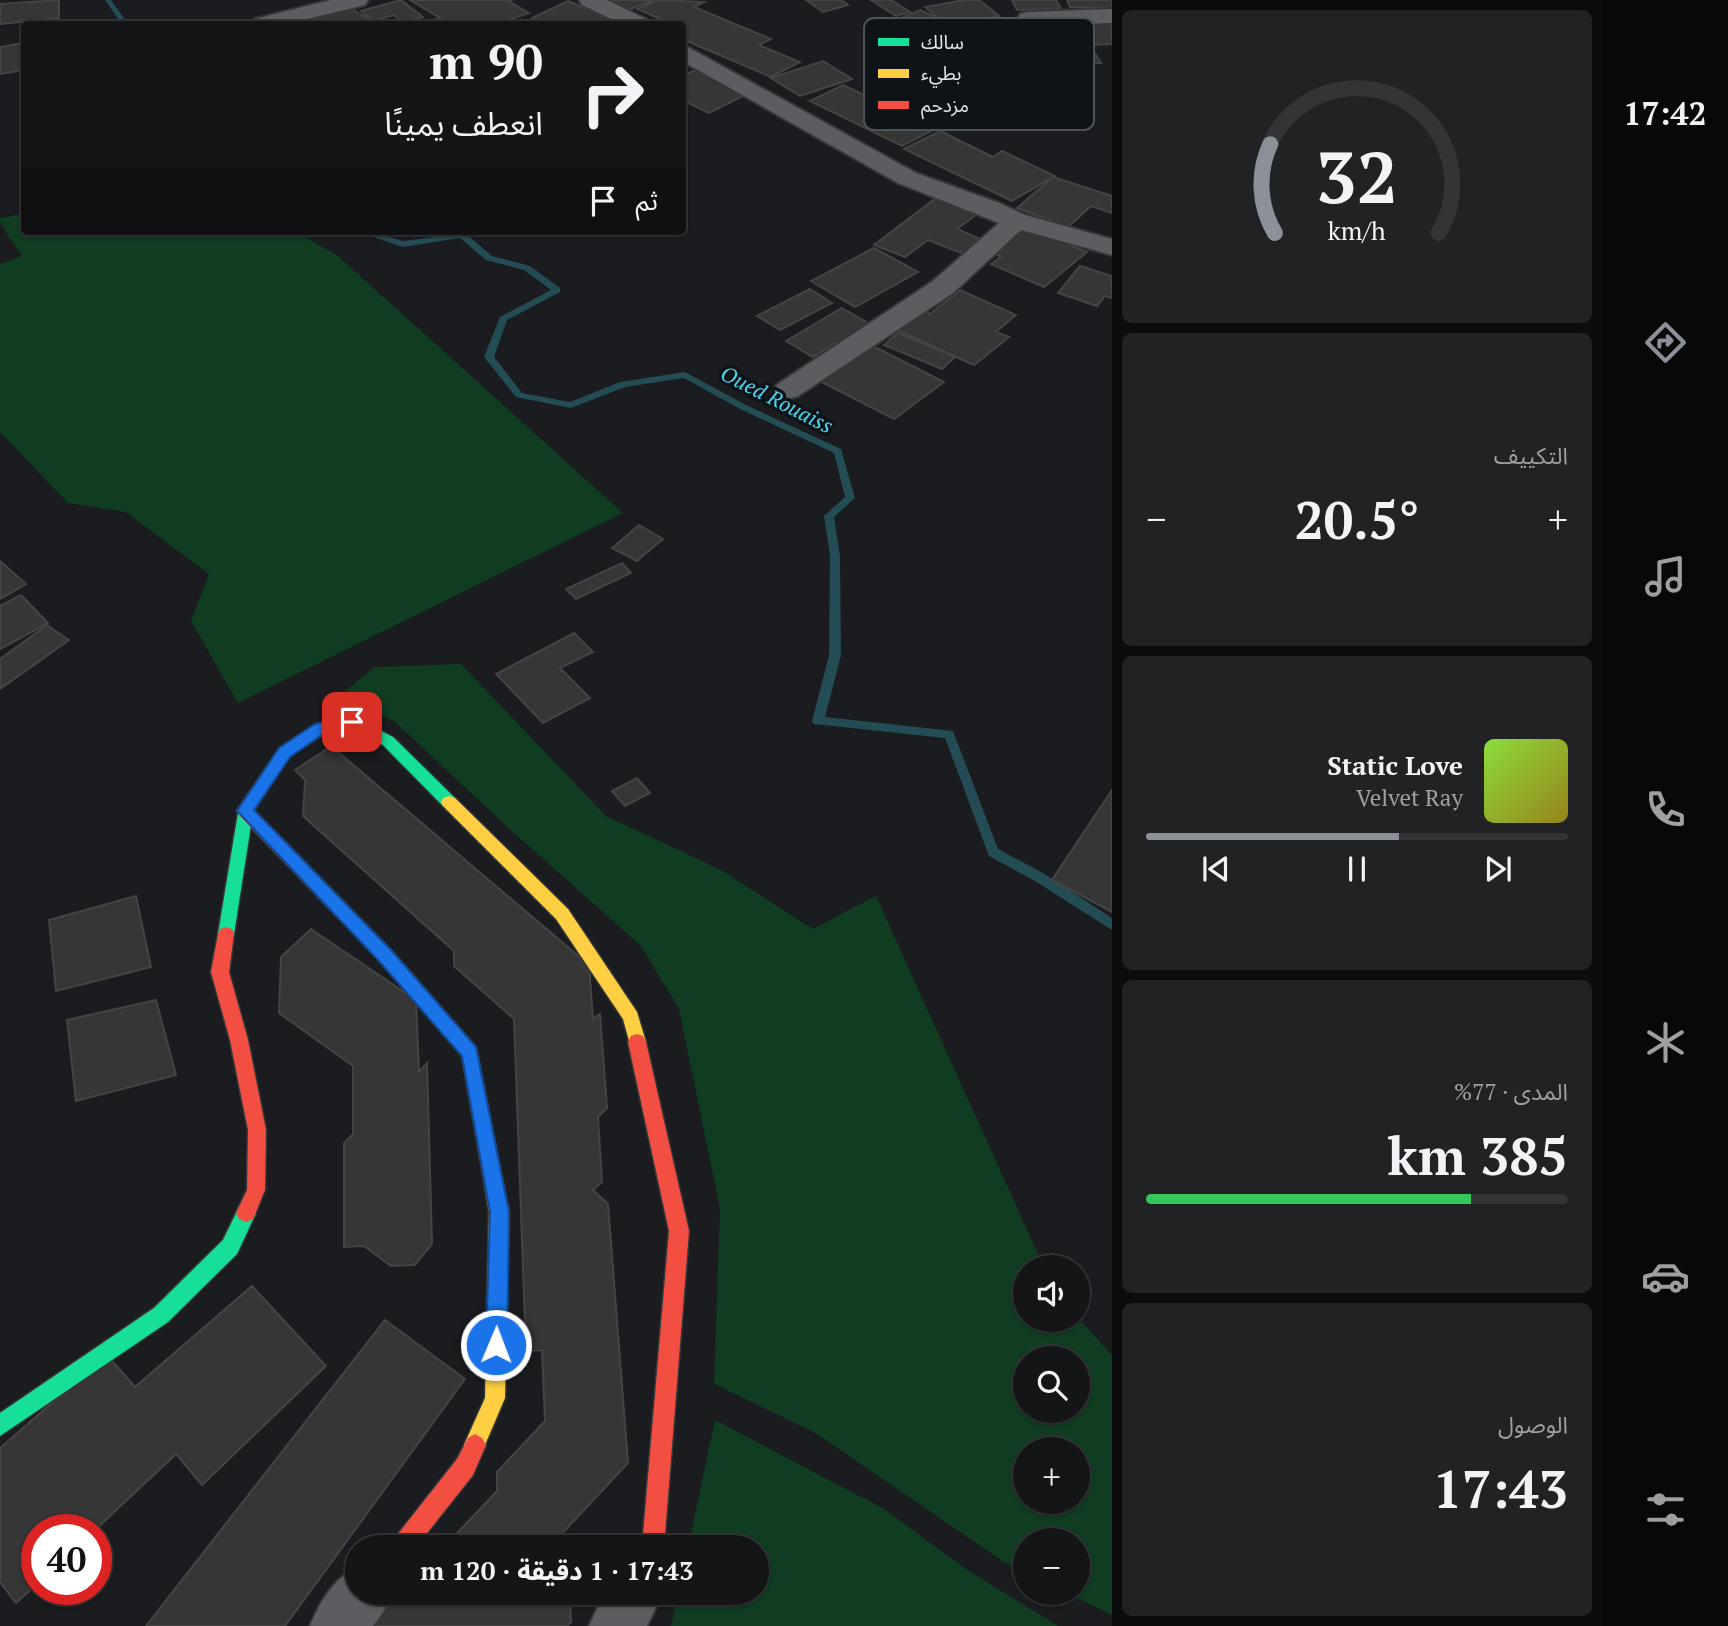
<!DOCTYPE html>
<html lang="ar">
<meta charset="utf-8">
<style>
body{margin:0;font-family:"PT Serif","Noto Sans Arabic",serif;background:#212224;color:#f1f3f6;direction:rtl;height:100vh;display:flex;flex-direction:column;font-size:26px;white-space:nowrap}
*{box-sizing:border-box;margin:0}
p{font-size:23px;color:#9d9fa1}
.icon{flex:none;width:38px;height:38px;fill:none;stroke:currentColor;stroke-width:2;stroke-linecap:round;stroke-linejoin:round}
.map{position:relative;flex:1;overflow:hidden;direction:ltr}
.side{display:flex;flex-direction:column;gap:10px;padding:10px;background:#0b0c0d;width:490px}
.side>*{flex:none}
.banner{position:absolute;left:21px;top:21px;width:665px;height:214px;border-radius:7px;box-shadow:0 2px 5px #0004,0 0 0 2px #333436;direction:rtl;background:#141517;color:#f1f3f6;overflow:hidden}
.tools{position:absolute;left:1013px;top:1255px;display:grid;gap:14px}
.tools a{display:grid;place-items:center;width:77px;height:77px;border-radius:50%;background:#141517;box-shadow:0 2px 5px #0004,0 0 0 2px #333436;font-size:35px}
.speed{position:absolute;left:21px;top:1514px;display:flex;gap:14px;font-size:35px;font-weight:700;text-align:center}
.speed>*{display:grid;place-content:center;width:91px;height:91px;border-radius:50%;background:#141517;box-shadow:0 2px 5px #0004,0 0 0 2px #333436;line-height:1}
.speed .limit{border:10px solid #d22;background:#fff;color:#111}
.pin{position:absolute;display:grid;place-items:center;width:60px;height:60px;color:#fff;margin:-30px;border-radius:14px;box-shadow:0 4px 10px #0006}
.me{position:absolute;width:77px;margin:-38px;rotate:1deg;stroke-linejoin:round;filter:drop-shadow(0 0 5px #0008)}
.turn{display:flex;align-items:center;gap:24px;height:147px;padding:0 28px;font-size:32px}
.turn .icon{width:91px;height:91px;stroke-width:2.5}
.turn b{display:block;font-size:49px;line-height:60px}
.then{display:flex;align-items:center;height:66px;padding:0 28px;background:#0003;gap:14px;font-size:26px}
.big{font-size:52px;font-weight:700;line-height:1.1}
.side .widget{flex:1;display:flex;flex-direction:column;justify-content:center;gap:10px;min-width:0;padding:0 24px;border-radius:10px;background:#212224}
.side .dial{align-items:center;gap:0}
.dial svg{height:182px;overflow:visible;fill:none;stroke:#333436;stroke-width:7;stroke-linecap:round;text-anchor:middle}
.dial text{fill:#f1f3f6;stroke:none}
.song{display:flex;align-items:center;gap:21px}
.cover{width:84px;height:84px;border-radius:10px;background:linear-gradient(135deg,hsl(90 70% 55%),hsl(50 70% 35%))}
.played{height:7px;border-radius:4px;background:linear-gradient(90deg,#8c9099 60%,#333436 60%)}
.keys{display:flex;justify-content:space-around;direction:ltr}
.heat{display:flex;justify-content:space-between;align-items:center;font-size:38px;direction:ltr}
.charge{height:10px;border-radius:5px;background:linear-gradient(90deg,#34c759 77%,#333436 0)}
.trip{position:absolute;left:345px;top:1535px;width:424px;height:70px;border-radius:35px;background:#141517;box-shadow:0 2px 5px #0004,0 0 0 2px #333436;font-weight:700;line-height:70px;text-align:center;direction:rtl}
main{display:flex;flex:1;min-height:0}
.dock{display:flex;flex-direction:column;width:126px;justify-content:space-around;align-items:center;background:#080809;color:#9d9fa1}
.dock .icon{width:49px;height:49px}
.dock .active{color:#8c9099}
.dock b{font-size:32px;color:#f1f3f6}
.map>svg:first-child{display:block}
.green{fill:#103c21;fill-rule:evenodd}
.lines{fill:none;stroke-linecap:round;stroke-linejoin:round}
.stream{fill:#244c54;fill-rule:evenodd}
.building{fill:#373637;stroke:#454445;stroke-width:2}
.street-casing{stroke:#353739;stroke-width:4}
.fast-casing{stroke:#353739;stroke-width:3}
.slow-casing{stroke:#353739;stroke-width:3}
.jam-casing{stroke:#353739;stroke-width:3}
.street{fill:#5b5d60;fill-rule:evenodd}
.fast{fill:#16e098;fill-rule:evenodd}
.slow{fill:#ffcf43;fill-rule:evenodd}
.jam{fill:#f24e42;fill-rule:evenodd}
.route{fill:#1a73e8;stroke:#114b97;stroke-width:2}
.labels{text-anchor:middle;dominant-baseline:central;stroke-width:7;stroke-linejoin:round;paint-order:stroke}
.water-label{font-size:21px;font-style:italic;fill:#48d7f1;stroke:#0e1318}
.key{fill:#0e1318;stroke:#4e5257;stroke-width:2}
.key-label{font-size:19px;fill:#e2e6ea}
</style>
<main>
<nav class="dock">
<b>17:42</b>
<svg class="icon active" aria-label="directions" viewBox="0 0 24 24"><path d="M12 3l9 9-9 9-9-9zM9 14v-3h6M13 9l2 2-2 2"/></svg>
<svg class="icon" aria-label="music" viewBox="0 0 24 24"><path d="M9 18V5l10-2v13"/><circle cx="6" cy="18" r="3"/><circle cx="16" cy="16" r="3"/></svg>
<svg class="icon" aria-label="phone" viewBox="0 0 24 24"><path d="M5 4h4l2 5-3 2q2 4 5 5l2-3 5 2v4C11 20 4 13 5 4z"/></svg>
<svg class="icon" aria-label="climate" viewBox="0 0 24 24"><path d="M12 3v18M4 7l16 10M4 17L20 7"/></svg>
<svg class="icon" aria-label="car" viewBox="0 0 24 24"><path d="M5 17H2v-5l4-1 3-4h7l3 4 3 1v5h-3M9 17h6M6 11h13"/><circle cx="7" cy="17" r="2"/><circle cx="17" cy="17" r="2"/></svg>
<svg class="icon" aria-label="filters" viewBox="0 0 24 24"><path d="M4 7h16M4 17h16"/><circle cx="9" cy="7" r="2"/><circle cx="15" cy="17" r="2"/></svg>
</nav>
<section class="side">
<div class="widget dial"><svg viewBox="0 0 100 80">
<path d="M14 69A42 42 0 1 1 86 69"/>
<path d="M14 69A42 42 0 0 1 12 30" stroke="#8c9099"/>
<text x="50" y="56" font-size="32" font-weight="700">32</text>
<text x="50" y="72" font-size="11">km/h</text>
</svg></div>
<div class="widget"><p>التكييف</p>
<div class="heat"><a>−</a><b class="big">20.5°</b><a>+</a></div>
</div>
<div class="widget">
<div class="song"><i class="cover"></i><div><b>Static Love</b><p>Velvet Ray</p></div></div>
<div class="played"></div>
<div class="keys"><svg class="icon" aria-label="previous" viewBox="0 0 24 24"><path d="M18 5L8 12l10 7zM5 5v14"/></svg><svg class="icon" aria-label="pause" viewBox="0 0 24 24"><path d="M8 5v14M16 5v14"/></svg><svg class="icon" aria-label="next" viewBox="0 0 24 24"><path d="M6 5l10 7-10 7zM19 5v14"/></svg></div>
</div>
<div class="widget"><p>المدى · 77%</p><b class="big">385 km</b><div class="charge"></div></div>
<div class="widget"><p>الوصول</p><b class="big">17:43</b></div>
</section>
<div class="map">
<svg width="1112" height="1626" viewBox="0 0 1112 1626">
<rect width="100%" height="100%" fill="#1a1c1f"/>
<path class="green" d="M24,214V231H295L338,256L623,513L238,703L191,621L209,574L126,512L68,503L0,432V264L22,256L0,223V218Z
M461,664L606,816L721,870L813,929L876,896L1044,1267H1026V1320L1078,1318L1112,1355V1615L1066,1593L1078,1592V1540H1026L1025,1573L1004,1562L814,1432L714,1384L720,1209L679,1009L641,946L503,823L394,721L339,696L374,667ZM1078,1358V1410H1026V1358ZM1078,1449V1502H1026V1449Z
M715,1420L884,1509L966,1569L1058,1626H671L678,1593L756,1592V1547H688Z"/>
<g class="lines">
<path class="stream" d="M105,0H111L128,24H122Z
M355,231H368L403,241L465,233L492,256L530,266L560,288V292L507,320L494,357L522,393L570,402L620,382L685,372L746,405L841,449L855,498L834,517L840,556L841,655L825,717L953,731L998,849L1043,873L1112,918V930L1035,881L989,856L945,738L814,724L812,721L829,655L830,556L824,516L845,497L834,453L740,409L684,378L625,387L571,408L516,397L484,357L500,317L551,290L524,270L486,260L460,238L403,247Z"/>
</g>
<path class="building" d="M59,0V18L0,24V4Z
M401,0L423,17L403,23L394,15L373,21L361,11Z
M410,0H513L508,1L529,13L497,24H419L440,18Z
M598,0H653L623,12Z
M658,0L704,2L694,7L771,39L759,45L800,62L771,77L682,39V24H672L637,9Z
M806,0H841L848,5L823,12Z
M871,0H891L910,12L896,16Z
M965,0H979L999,16L947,25L925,7Z
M1012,0H1056L1061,9L1017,10Z
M1067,0H1112V8L1070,7Z
M568,1L596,13L599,12L630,24H528L537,20L532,18Z
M350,8L377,24L304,23Z
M920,10L957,27L938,35L901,18Z
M1112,23V44L1090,45L1101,63L1036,65L1018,34L1026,33L1022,26Z
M24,43V70L0,74V47Z
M823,61L852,79L800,96L771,78Z
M700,68L751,92L709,113L682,100V76Z
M843,85L891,108L905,101L921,108L917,111L945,124L902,146L810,101Z
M940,131L993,157L1002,151L1055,176L1012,201L904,149Z
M1053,177L1112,196V213L1091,206L1068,227L1017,208Z
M936,198L977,214L957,229L987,242L969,256L928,240L905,257L874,245Z
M1025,227L1087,252L1044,287L991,264L1001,257L991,252Z
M874,248L918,272L855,307L811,281Z
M1080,266L1112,276V298L1105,296L1097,306L1058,293Z
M810,289L832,303L780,330L757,316Z
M960,290L1016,315L996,332L1009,337L974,365L895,329L920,309L930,314Z
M842,308L875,327L841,347L835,343L813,357L786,341Z
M898,333L955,357L942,369L884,345Z
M869,344L944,382L894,419L818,380Z
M639,525L663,539L637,561L612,548Z
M0,561L26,584L0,599Z
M622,563L631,573L576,599L566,589Z
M21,595L48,623L0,649V606Z
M47,625L69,640L0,689V659Z
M574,633L593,652L560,668L590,698L543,723L496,674Z
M331,746L589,965L593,1019L600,1014L607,1108L598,1117L602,1182L593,1190L608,1204L628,1463L557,1539L565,1547H444L497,1491V1472L545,1421L542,1350L526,1351L514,1019L454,966V951L303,816L305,780L295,770Z
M637,778L650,793L625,806L612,791Z
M1112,790V912L1052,880Z
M136,896L151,967L56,991L49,920Z
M311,929L416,1000L419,1072L427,1063L432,1244L415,1265L391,1266L364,1246L344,1247V1143L353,1134V1066L279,1013L281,957Z
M156,1000L176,1075L76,1101L67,1020Z
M252,1286L326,1366L202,1485L176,1454L95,1530H37V1584L16,1603L0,1582V1448L107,1355L135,1387Z
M385,1320L465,1379L285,1626H146Z
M399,1592H570L571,1622L567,1626H367Z"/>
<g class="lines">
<defs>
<path id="street" d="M331,0H368L365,5L287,24H252L255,19Z
M579,0H607L646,19L649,24H622L582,5Z
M1112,9V23L1028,26L1020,24L1017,19L1020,14L1028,12Z
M682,44L916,173L999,203L1025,215L1112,239V255L1021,230L953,293L798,396L788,399L778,396L773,390L778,384L933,281L999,223L898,183L682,61Z
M357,1568V1592H392L384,1611L373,1626H310C319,1604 334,1577 357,1568Z
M605,1592H663L647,1626H589Z"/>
<path id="fast" d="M352,716L393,737L455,798L457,802L455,806H443L383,745L350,728L325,733L290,756L253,812L234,934L232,939L226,941L220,939L218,934L239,807L280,748L316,724Z
M246,1204L253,1207L256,1213L237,1254L168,1322L0,1436V1413L154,1308L223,1240L239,1207Z"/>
<path id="slow" d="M449,796L455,798L568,909L637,1012L646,1042L643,1048L637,1050L631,1048L623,1019L556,919L443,806L441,802L443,798Z
M490,1154L497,1157L499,1163L509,1212L505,1398L482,1452L475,1456L468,1452L464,1445L485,1398L489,1212L481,1163L483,1157Z"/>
<path id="jam" d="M245,805L251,807L391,950L476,1047L499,1163L497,1169L490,1172L483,1169L481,1163L462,1056L379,960L239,815L237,811L239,807Z
M226,927L232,929L234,934L229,972L248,1040L266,1130L265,1190L253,1219L246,1222L239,1219L236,1213L247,1190L248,1130L230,1040L211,972L218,934L220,929Z
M637,1034L643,1036L646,1042L689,1231L664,1547H642L669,1231L628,1042L631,1036Z
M475,1434L482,1438L486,1445L473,1475L416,1547H391L394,1539L457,1459L468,1438Z"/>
</defs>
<use href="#street" class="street-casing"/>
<use href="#fast" class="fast-casing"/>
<use href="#slow" class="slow-casing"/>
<use href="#jam" class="jam-casing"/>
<use href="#street" class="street"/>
<use href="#fast" class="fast"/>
<use href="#slow" class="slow"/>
<use href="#jam" class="jam"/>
</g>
<path class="route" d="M352,716L359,722L357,726L325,733L290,757L254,810L391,950L476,1047L509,1212L507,1345L504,1352L496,1355L489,1352L486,1345L490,1212L462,1056L379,961L237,811L279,748L315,724Z"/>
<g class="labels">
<g class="water-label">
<text transform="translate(777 399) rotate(27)">Oued Rouaiss</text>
</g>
</g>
<rect x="864" y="18" width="230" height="112" rx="10" class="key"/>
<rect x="878" y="38" width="31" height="8" fill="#16e098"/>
<rect x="878" y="69" width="31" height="9" fill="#ffcf43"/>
<rect x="878" y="101" width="31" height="8" fill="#f24e42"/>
<g class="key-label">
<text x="921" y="49">سالك</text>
<text x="921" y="80">بطيء</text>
<text x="921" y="112">مزدحم</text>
</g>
</svg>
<div class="tools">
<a><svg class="icon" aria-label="sound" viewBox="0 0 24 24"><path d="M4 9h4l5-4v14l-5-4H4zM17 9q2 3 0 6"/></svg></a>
<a><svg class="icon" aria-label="search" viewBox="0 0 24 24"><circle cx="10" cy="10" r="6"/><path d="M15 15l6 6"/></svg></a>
<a>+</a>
<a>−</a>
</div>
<div class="speed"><div class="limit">40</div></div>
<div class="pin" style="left:352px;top:722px;background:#d93025"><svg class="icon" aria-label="arrive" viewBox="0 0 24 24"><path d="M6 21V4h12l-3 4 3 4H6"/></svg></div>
<svg class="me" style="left:496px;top:1345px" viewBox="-20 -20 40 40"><circle r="17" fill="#1a73e8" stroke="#fff" stroke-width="3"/><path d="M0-11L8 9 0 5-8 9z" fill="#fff"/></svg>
<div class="trip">17:43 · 1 دقيقة · 120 m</div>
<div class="banner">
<div class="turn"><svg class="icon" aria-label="right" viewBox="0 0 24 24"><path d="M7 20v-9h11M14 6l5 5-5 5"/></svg><div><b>90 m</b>انعطف يمينًا</div></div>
<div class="then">ثم<svg class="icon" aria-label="arrive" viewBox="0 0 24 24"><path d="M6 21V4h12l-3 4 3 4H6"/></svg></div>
</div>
</div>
</main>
